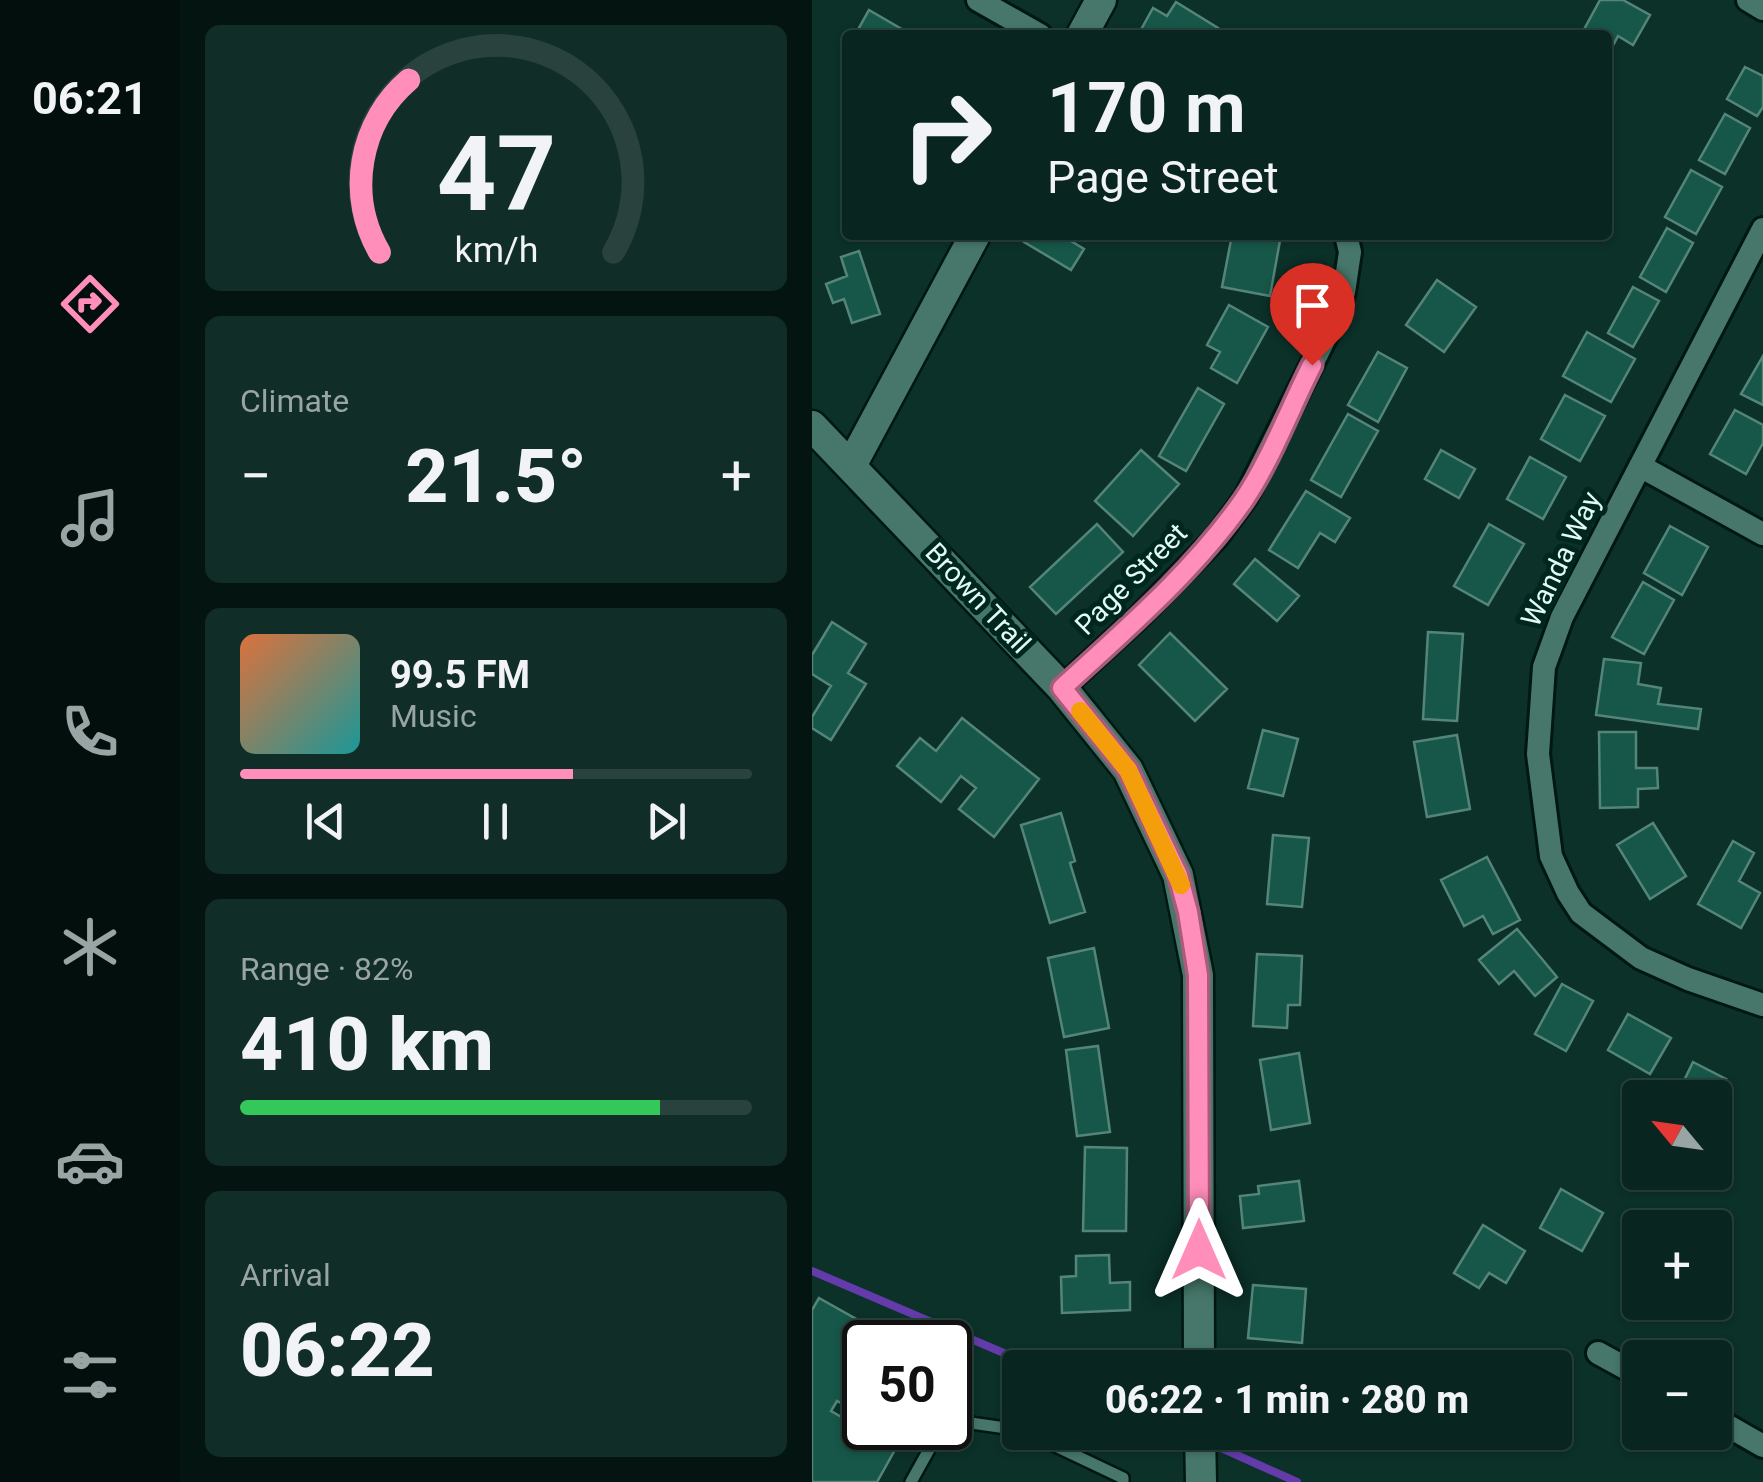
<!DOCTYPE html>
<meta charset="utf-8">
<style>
body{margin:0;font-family:Roboto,sans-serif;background:#112d28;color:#f1f3f6;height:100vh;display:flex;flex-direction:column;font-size:38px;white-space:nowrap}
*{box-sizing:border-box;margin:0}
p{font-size:32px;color:#98a5a4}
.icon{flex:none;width:55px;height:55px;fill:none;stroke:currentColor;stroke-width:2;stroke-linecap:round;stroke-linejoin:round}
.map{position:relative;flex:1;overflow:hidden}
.side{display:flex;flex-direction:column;gap:25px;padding:25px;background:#041411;width:632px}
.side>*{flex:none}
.guide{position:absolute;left:30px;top:30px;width:770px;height:210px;border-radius:10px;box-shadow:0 2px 8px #0004,0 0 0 2px #29423d;background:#08251f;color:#f1f3f6;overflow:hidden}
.needle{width:65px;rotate:299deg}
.tools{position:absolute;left:810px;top:1080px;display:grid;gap:20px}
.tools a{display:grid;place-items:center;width:110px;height:110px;border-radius:10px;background:#08251f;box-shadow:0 2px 8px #0004,0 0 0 2px #29423d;font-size:50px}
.speed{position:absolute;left:30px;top:1320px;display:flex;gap:20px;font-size:50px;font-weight:700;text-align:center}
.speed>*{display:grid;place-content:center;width:130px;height:130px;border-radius:50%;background:#08251f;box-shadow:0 2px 8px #0004,0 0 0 2px #29423d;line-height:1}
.speed .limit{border:5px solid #111;border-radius:15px;background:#fff;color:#111}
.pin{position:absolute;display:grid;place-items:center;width:85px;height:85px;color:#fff;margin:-102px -42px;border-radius:50% 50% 50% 0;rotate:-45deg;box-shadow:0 0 10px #0007}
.pin .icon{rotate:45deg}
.me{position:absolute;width:110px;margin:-55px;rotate:0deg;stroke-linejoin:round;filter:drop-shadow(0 0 8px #0008)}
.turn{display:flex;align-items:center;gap:35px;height:210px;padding:0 40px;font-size:45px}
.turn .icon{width:130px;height:130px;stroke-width:2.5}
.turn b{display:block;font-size:70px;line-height:85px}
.big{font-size:75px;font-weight:800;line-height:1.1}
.side .widget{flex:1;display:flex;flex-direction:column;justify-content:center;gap:15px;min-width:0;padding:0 35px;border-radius:15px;background:#112d28}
.side .dial{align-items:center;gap:0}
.dial svg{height:260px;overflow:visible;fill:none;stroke:#29423d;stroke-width:7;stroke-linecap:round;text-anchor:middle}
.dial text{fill:#f1f3f6;stroke:none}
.song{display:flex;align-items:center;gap:30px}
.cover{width:120px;height:120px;border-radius:15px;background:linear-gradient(135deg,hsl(20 70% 55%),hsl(180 70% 35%))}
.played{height:10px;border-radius:5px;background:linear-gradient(90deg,#ff8ebb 65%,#29423d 65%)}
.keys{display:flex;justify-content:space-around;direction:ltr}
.heat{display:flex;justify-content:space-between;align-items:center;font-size:55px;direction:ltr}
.charge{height:15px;border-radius:8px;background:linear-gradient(90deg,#34c759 82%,#29423d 0)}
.trip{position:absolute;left:190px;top:1350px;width:570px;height:100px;border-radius:10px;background:#08251f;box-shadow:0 2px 8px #0004,0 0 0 2px #29423d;font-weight:800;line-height:100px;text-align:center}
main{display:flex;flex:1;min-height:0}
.dock{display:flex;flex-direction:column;width:180px;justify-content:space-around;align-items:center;background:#030f0c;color:#98a5a4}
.dock .icon{width:70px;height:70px}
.dock .active{color:#ff8ebb}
.dock b{font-size:45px;color:#f1f3f6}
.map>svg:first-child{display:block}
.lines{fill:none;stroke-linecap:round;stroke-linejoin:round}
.stream{stroke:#643bab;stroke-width:8}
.building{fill:#165749;stroke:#558579;stroke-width:2.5}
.lane-casing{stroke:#001712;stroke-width:16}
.street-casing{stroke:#001712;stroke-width:28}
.secondary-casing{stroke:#001712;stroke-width:35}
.lane{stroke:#46776a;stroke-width:11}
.street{stroke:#46776a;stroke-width:22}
.secondary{stroke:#46776a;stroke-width:30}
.route-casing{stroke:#a65c7a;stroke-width:25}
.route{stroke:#ff8ebb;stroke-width:18}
.slow{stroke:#f59e0b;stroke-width:18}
.labels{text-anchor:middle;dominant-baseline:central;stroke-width:10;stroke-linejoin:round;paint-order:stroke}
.street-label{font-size:28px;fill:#e1faf3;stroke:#00271f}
</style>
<main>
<nav class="dock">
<b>06:21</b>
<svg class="icon active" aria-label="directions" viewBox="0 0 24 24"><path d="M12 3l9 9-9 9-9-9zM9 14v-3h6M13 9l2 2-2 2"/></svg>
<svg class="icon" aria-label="music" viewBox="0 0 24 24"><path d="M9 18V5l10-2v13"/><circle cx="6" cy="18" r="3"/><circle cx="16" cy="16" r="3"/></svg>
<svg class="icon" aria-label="phone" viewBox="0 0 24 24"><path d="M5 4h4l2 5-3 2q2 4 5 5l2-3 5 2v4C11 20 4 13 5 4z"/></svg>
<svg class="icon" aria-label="climate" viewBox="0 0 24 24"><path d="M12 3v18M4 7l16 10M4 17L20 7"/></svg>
<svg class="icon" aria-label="car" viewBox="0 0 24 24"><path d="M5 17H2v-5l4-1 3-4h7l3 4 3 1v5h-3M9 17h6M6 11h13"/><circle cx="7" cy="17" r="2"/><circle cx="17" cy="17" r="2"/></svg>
<svg class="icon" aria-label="filters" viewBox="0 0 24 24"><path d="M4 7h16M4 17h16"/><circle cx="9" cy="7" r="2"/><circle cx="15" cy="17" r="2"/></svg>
</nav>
<section class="side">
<div class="widget dial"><svg viewBox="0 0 100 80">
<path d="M14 69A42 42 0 1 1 86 69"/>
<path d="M14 69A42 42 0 0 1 23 16" stroke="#ff8ebb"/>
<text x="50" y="56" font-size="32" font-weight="700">47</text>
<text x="50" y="72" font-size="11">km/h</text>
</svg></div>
<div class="widget"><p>Climate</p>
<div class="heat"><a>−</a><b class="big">21.5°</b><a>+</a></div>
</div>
<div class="widget">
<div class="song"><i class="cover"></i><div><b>99.5 FM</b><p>Music</p></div></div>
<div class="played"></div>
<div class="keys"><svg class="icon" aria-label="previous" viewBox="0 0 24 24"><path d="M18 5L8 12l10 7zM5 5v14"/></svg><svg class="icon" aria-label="pause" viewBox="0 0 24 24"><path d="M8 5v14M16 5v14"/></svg><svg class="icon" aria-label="next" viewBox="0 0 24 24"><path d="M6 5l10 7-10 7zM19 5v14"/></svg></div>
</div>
<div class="widget"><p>Range · 82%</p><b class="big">410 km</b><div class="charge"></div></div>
<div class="widget"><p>Arrival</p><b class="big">06:22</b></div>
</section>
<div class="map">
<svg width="951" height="1482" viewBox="0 0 951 1482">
<rect width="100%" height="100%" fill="#0b3129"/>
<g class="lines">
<path class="stream" d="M0,1271L227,1368
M396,1442L485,1482"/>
</g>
<path class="building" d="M788,0H811L838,15L821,45L806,36L797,53L795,35H769Z
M364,2L406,28L402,35H326L341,8L355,16Z
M57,10L100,35H43Z
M933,67L951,76V107L945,116L915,99Z
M913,114L938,128L913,174L887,160Z
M879,170L910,187L884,234L853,217Z
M855,228L881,243L854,292L828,277Z
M216,235H249L272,249L259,270L212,242Z
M420,235H469L458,296L410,287Z
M47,251L68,314L40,323L32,299L21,303L14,284L35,276L29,257Z
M625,280L664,307L632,352L594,325Z
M821,287L847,301L821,347L796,333Z
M417,305L456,327L425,383L399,368L408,352L395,345Z
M775,332L823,359L799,402L751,376Z
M566,352L595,368L566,422L536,405Z
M951,356V405L929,394Z
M386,388L412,404L374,471L347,456Z
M753,395L793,416L768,461L729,439Z
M923,410L951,425V443L934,474L898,454Z
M536,414L566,431L529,497L499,480Z
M329,450L367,484L321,536L283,501Z
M629,450L663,469L647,498L613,479Z
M718,457L754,477L731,519L695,499Z
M494,491L538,518L523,542L508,533L486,568L457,550Z
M285,524L311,552L244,614L218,587Z
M677,524L712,544L676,605L642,586Z
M858,526L896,547L870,595L832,573Z
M443,559L487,596L465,621L422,584Z
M831,582L862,600L832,654L800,637Z
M20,622L54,644L36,673L54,684L19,740L0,728V717L19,686L0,674V655Z
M616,632L651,634L645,721L611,719Z
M358,633L415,689L383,721L327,665Z
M792,659L829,663L826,684L849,688L846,704L889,709L886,729L784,715Z
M150,718L227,779L182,837L147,809L164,788L149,776L129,802L85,766L108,738L124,751Z
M451,730L486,739L471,796L436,788Z
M787,732H824V768H845L846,788L826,789V807L788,808Z
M645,735L658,809L615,817L602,742Z
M249,813L263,861L258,863L273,912L238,923L209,825Z
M841,823L874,876L838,899L805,845Z
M461,835L497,838L490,907L455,904Z
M921,841L942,853L927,881L948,893L929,928L886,904Z
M675,857L708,920L681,934L671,916L652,926L629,880Z
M705,929L745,977L723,996L702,971L687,984L667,960Z
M282,948L297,1028L252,1037L236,958Z
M445,954L490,956L488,1005H476L475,1028L441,1026Z
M750,984L781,1001L754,1051L723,1034Z
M816,1014L859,1038L838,1074L796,1050Z
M286,1046L298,1132L265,1136L254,1050Z
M487,1053L498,1123L459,1130L448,1060Z
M881,1062L914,1079L902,1102V1098H886L868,1089Z
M273,1147L315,1148L314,1231H271Z
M487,1181L492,1221L431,1228L428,1196L447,1194L446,1186Z
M749,1189L791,1213L770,1251L728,1228Z
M671,1225L713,1251L694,1283L677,1273L667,1288L642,1273Z
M297,1255L298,1283L318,1282V1310L250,1313L249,1277L264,1276V1256Z
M441,1285L494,1289L490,1343L436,1338Z
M7,1298L78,1338L75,1342H52V1416L25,1401L19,1411L84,1448L65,1482H0V1310Z"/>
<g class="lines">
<defs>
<path id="lane" d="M138,1420L208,1430
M214,1432L311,1478V1482
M99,1482L129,1428"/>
<path id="street" d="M166,0L228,35
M936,0L951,9
M951,229L750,617L732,667L726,754L739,856L756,893L769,913L829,958L876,979L951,1005
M828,466L951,534
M250,688L328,616L405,537L434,497L516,332L532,292L538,252L534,235
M786,1353L828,1376
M902,1418L951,1446"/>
<path id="secondary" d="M270,35L289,0
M0,426L250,688L316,770L366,875L386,975L387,1368
M40,464L163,235
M388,1432L389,1482"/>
</defs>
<use href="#lane" class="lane-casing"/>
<use href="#street" class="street-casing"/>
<use href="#secondary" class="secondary-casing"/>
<use href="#lane" class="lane"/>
<use href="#street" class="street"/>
<use href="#secondary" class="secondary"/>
</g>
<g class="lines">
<defs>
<path id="route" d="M387,1250L386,975L376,912L366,875L316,770L250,688C313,630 381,572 431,501C458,462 478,408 500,365"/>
</defs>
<use href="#route" class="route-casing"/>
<use href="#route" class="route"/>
<path class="slow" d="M268,711L316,770L369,885"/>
</g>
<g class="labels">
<g class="street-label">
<text transform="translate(749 559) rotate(-64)">Wanda Way</text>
<text transform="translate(319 579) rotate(-45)">Page Street</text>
<text transform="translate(166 598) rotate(47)">Brown Trail</text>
</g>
</g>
</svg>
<div class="tools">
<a><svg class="needle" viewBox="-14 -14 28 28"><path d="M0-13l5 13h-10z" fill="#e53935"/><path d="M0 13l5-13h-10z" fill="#98a5a4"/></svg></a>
<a>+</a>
<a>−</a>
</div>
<div class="speed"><div class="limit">50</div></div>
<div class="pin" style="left:500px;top:365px;background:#d93025"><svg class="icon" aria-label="arrive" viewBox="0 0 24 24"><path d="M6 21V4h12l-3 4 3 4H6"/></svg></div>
<svg class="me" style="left:387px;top:1250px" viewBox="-20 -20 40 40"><path d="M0-17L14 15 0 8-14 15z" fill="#ff8ebb" stroke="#fff" stroke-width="4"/></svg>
<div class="trip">06:22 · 1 min · 280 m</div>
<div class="guide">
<div class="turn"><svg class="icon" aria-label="right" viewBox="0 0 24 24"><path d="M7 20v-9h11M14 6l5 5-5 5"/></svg><div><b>170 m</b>Page Street</div></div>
</div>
</div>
</main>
